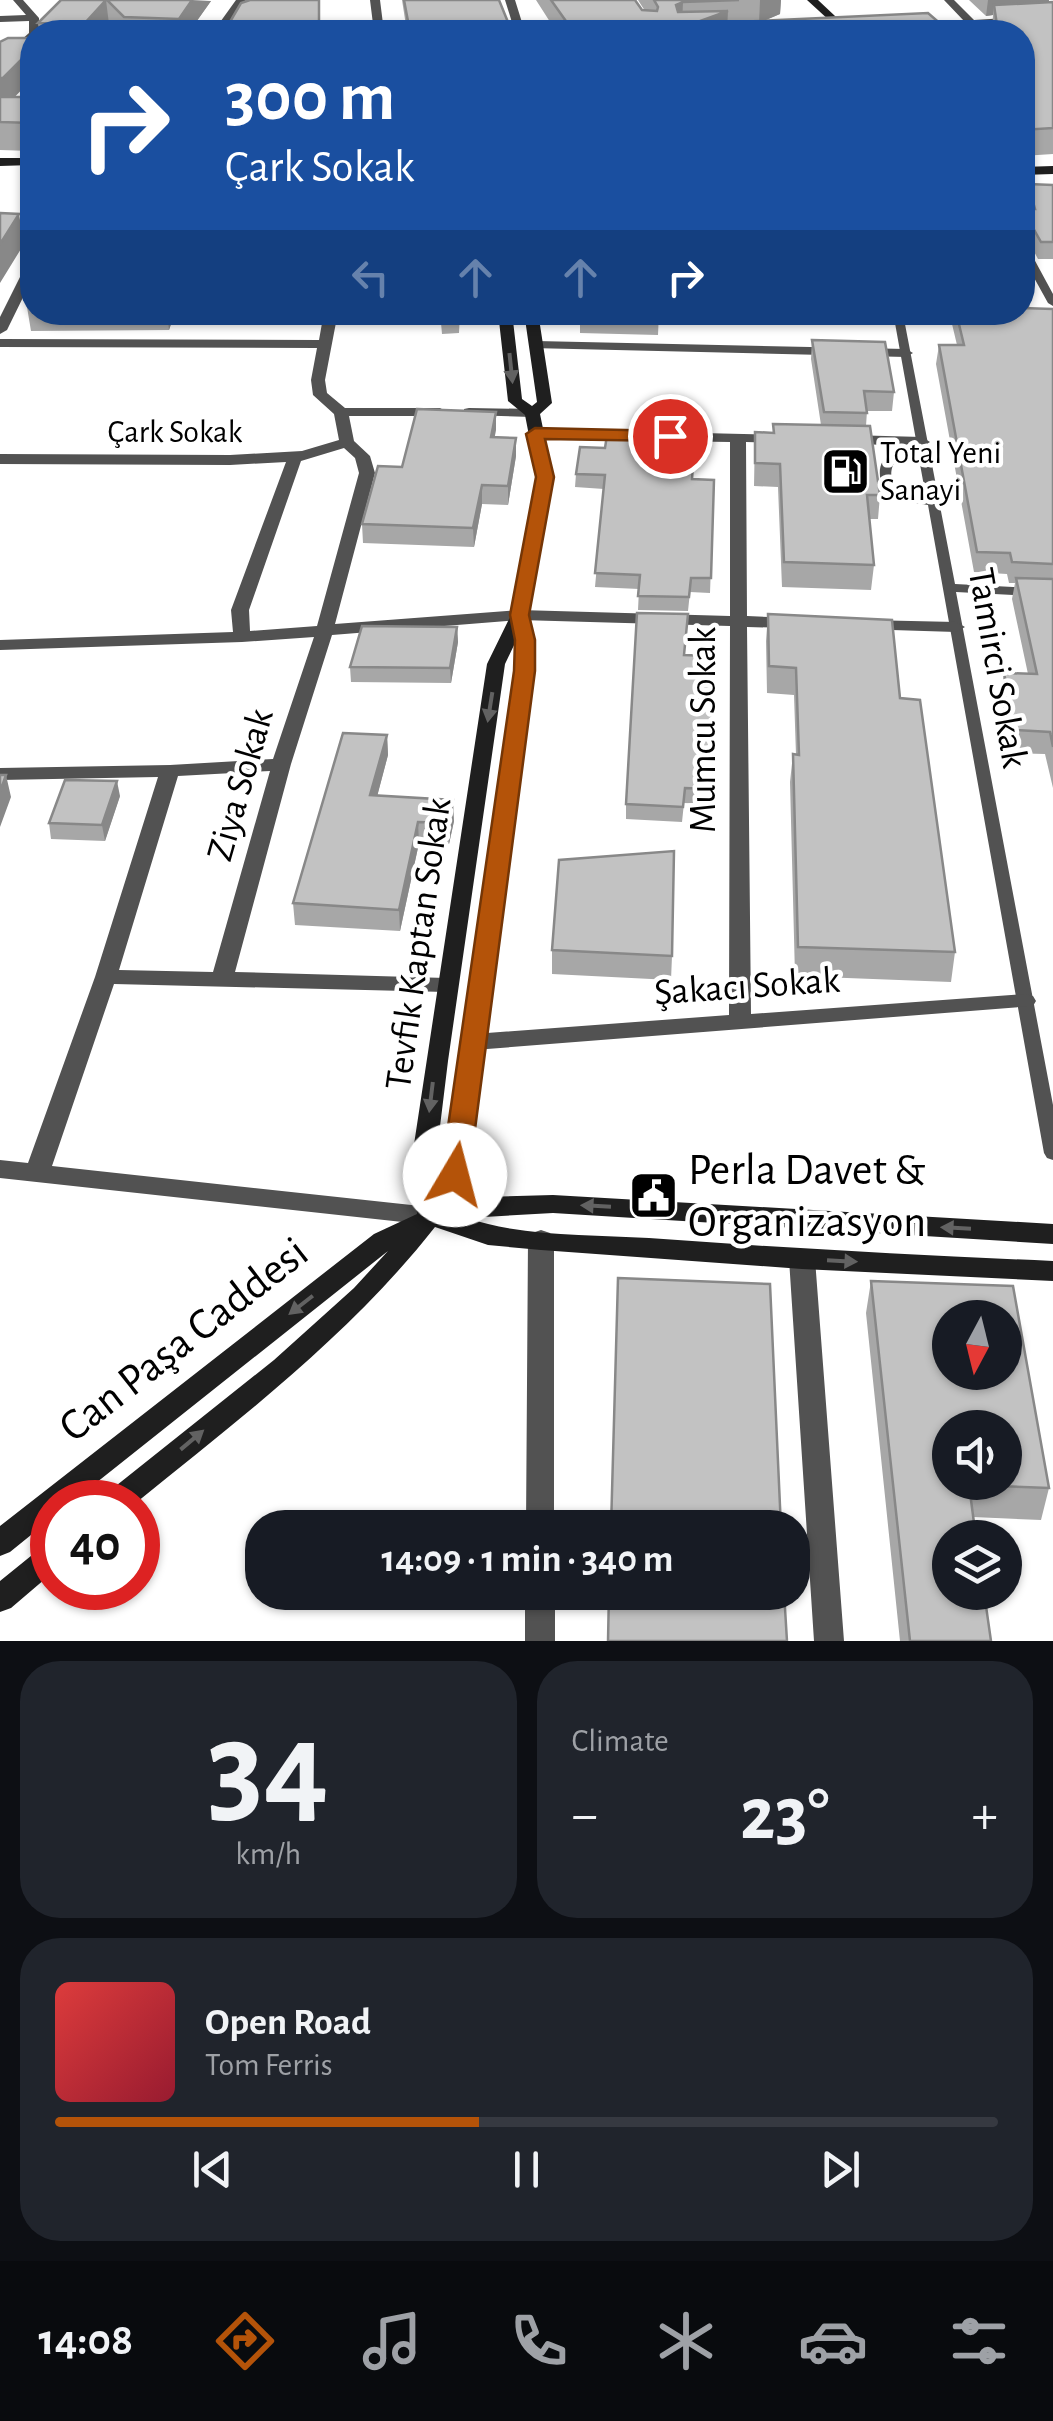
<!DOCTYPE html>
<meta charset="utf-8">
<style>
body{margin:0;font-family:"Alegreya Sans",sans-serif;background:#20242c;color:#f1f3f6;height:100vh;display:flex;flex-direction:column;font-size:38px;white-space:nowrap}
*{box-sizing:border-box;margin:0}
p{font-size:32px;color:#9ea1a6}
.icon{flex:none;width:55px;height:55px;fill:none;stroke:currentColor;stroke-width:2;stroke-linecap:round;stroke-linejoin:round}
.map{position:relative;height:1641px;overflow:hidden}
.details{display:flex;flex-direction:column;gap:20px;padding:20px;background:#0d0f14;flex:1}
.details>*{flex:none}
.guide{position:absolute;left:20px;top:20px;width:1015px;height:305px;border-radius:40px;box-shadow:0 2px 8px #0004;background:#1a4fa0;color:#fff;overflow:hidden}
.needle{width:65px;rotate:187deg}
.fabs{position:absolute;left:932px;top:1300px;display:grid;gap:20px}
.fabs a{display:grid;place-items:center;width:90px;height:90px;border-radius:50%;background:#171b24;box-shadow:0 2px 8px #0004;font-size:50px}
.speed{position:absolute;left:30px;top:1480px;display:flex;gap:20px;font-size:50px;font-weight:700;text-align:center}
.speed>*{display:grid;place-content:center;width:130px;height:130px;border-radius:50%;background:#171b24;box-shadow:0 2px 8px #0004;line-height:1}
.speed .limit{border:15px solid #d22;background:#fff;color:#111}
.pin{position:absolute;display:grid;place-items:center;width:85px;height:85px;color:#fff;margin:-42px;border:5px solid #fff;border-radius:50%;box-shadow:0 2px 10px #0007}
.me{position:absolute;width:110px;margin:-55px;rotate:8deg;stroke-linejoin:round;filter:drop-shadow(0 0 8px #0008)}
.turn{display:flex;align-items:center;gap:35px;height:210px;padding:0 40px;font-size:45px}
.turn .icon{width:130px;height:130px;stroke-width:2.5}
.turn b{display:block;font-size:70px;line-height:85px}
.lanes{display:flex;align-items:center;height:95px;padding:0 40px;background:#0003;justify-content:center;gap:50px;direction:ltr}
.lanes .off{opacity:.35}
.big{font-size:75px;font-weight:600;line-height:1.1}
.details .widget{flex:1;display:flex;flex-direction:column;justify-content:center;gap:15px;min-width:0;padding:0 35px;border-radius:40px;background:#20242c}
.details .dial{align-items:center;gap:0}
.dial b{font-size:130px;line-height:1}
.song{display:flex;align-items:center;gap:30px}
.cover{width:120px;height:120px;border-radius:15px;background:linear-gradient(135deg,hsl(0 70% 55%),hsl(350 70% 35%))}
.played{height:10px;border-radius:5px;background:linear-gradient(90deg,#b45309 45%,#363941 45%)}
.keys{display:flex;justify-content:space-around;direction:ltr}
.heat{display:flex;justify-content:space-between;align-items:center;font-size:55px;direction:ltr}
.details .tiles{flex:1;display:grid;gap:20px;grid-template-columns:1fr 1fr}
.widget:last-child{grid-column:span 2}
.trip{position:absolute;left:245px;top:1510px;width:565px;height:100px;border-radius:40px;background:#171b24;box-shadow:0 2px 8px #0004;font-weight:600;line-height:100px;text-align:center}
.tab-bar{display:flex;height:160px;justify-content:space-around;align-items:center;background:#090b0e;color:#9ea1a6}
.tab-bar .icon{width:70px;height:70px}
.tab-bar .on{color:#b45309}
.tab-bar b{font-size:45px;color:#f1f3f6}
.map>svg:first-child{display:block}
.lines{fill:none;stroke-linecap:round;stroke-linejoin:round}
.lane{fill:#525252;fill-rule:evenodd}
.street{fill:#525252;fill-rule:evenodd}
.secondary{fill:#1f1f1f;fill-rule:evenodd}
.wall{fill:#a7a7a7}
.shaded-wall{fill:#888}
.building{fill:#c2c2c2;stroke:#888;stroke-width:2.5;fill-rule:evenodd}
.oneway{fill:#626262}
.route{fill:#b45309;stroke:#753606;stroke-width:2.5}
.labels{text-anchor:middle;dominant-baseline:central;stroke-width:9;stroke-linejoin:round;paint-order:stroke}
.far-street-label{font-size:32px;fill:#000;stroke:#fff}
.far-poi-label{font-size:32px;fill:#000;stroke:#fff;text-anchor:start}
.street-label{font-size:38px;fill:#000;stroke:#fff}
.near-poi-label{font-size:45px;fill:#000;stroke:#fff;text-anchor:start}
.near-street-label{font-size:45px;fill:#000;stroke:#fff}
</style>
<div class="map">
<svg width="1053" height="1641" viewBox="0 0 1053 1641">
<rect width="100%" height="100%" fill="#fff"/>
<g class="lines">
<path class="lane" d="M1022,243L1027,246L1053,294V306L1048,303L1022,256Z
M893,312L974,315L979,318L974,321L904,319L955,584L1053,589V597L956,592L1053,1105V1160L1047,1158L1044,1153L928,505L903,501L884,491C871,459 890,451 916,440ZM917,448L926,497L910,495L893,486C887,464 897,456 917,448Z"/>
<path class="street" d="M13,0H23L39,18V32H32V40L0,68V59L29,33V21L0,22V16L26,15Z
M236,0H246L223,32H213Z
M370,0H380L384,32H374Z
M505,0H515L525,32H515Z
M944,0H954L974,20L1053,15V21L913,29L917,24L964,21Z
M0,229H32V237H0Z
M32,263V279L7,330L0,334V317L25,267Z
M324,312H338L325,380L327,393L345,408H440L447,412L440,416H349L354,441L370,456L375,473L335,624L520,610L730,616V442L535,439L527,434L535,429L785,435L788,438L780,443L746,442L747,616L792,618L801,623L792,628L747,627L751,1014L1025,994L1033,996L1036,1001L1033,1006L474,1050L466,1048L463,1042L466,1036L474,1034L729,1015L730,626L520,620L332,635L291,764L235,972L446,978L454,980L457,985L454,990L446,992L114,984L52,1166L430,1207L439,1209L442,1216L439,1223L430,1225L0,1178V1160L28,1163L95,977L158,777L0,780V768L170,765L273,759L314,637L242,642L0,650V640L233,632L231,610L286,462L230,465L0,464V454L230,455L302,451L339,440L334,414L313,395L311,380L317,348L0,347V339L319,340ZM344,448L355,458L359,473L317,626L250,631L249,610L301,461ZM270,771L213,972L119,970L178,776Z
M536,341L906,349L913,353L906,357L531,348L529,345Z
M469,408L532,409L539,413L532,417L464,415V409Z
M849,435L922,437L930,442L922,447L844,443L841,440Z
M866,620L956,622L965,627L956,632L860,629L857,625L860,621Z
M541,1230L550,1233L554,1240V1528H526L528,1240L532,1233Z
M802,1249L811,1252L815,1259L844,1641H814L789,1259L793,1252Z
M525,1592H555V1641H525Z"/>
<path class="secondary" d="M807,0H818L852,32H842Z
M0,158H32V165L0,166Z
M1053,166V174L1022,175V167Z
M498,312H512L522,399L532,406L537,402L524,312H538L552,403L540,414L553,477L529,615L534,640L533,671L467,1175L450,1204L484,1197L553,1195L1053,1224V1244L553,1213L467,1218C523,1237 589,1234 649,1238C783,1248 918,1255 1053,1261V1281L802,1269L541,1250L488,1245L435,1227C350,1335 243,1416 137,1502H103L107,1493L274,1360L354,1288L388,1251L72,1502H52V1518L10,1552L0,1556V1526L374,1234L417,1214L413,1151L487,664L511,615L537,477L525,415L508,401ZM516,641L515,671L443,1174L439,1180L437,1151L448,1061L505,664Z
M52,1543V1573L11,1608L0,1612V1581L42,1547Z"/>
</g>
<path class="wall" d="M106,0L107,1H211L189,32H118L109,24L101,32H39L38,23Z
M402,0H499L512,32H407Z
M536,0H635L642,10L645,11L638,0H781L780,14L763,21L950,32H535V26L552,25Z
M969,0H1049V2H1053V154L1022,156V32H992L993,15L986,16Z
M0,42L15,97H32V151L0,150Z
M1028,184L1053,185V259H1038L1030,244L1022,240V209H1028L1025,200Z
M1022,265L1031,296L1029,308L1053,309V788L1045,754L1011,753L1001,694L1004,673L1028,674L1012,599L1015,583H1009L1007,574L974,572L936,364L939,345H957L952,324L954,312H1022Z
M32,297V312H175L169,330L31,331L27,307Z
M287,312V323L242,325L240,313Z
M440,312H460L459,333L442,334Z
M659,312L658,335L580,333V320Z
M812,340L894,392L892,411H867L866,426L880,495L878,519H869L874,565L871,590L782,587L778,487L754,486L755,432L773,433V424L821,425L811,359Z
M496,412L495,437L516,456L508,505L482,504L474,547L363,543L362,524L402,467Z
M651,464L692,479L714,480L710,593L690,592L688,611L638,610L639,589L595,587L604,489L575,487L576,474Z
M768,614L900,698L955,952L951,982L795,976L790,782L793,754L796,755L794,695L767,693L766,641Z
M457,627L458,642L451,683L351,682L350,667Z
M684,655L711,720H714L711,804L684,803L682,822L626,819V804Z
M387,735L388,755L377,796L454,821L449,844L419,843L400,931L295,925L293,903Z
M120,796L105,841L51,839L49,823Z
M552,950L672,956L671,980L552,974Z
M871,1281L1049,1488L1041,1520L973,1517L991,1641H900L866,1313Z"/>
<path class="shaded-wall" d="M106,0L109,24L101,32H83V25Z
M192,0L211,1L189,32H180L179,19Z
M760,0H781L780,14L759,23Z
M988,0H1049L1047,12L994,5L993,15L986,16Z
M683,2L682,25L676,5Z
M728,11L727,32L692,24Z
M32,49V79L7,105L0,106V78Z
M19,214L24,244L0,283V244Z
M167,312H175L169,330Z
M496,412V430L491,455V437Z
M516,438V456L508,505V486Z
M482,485V504L474,547L473,528Z
M457,627L458,642L451,683L450,668Z
M387,735L388,755L372,816L370,795Z
M6,775L11,797L0,827V792Z
M117,781L120,796L105,841L102,825Z
M453,800L454,821L449,844V823Z
M418,822L419,843L400,931L399,910Z"/>
<path class="building" d="M61,0H106L83,25L38,23Z
M107,0H192L179,19L124,17Z
M250,0H319V21L316,32H224L241,3Z
M404,0H499L512,32H410Z
M551,0H635L642,10L657,11L658,7L654,0H739L683,2L676,5L678,12L728,11L692,24L928,13L950,32H539L535,26L568,24Z
M1053,2V128L1022,130V32H998L994,5Z
M8,38H32V49L3,78H0V42Z
M0,97H32V123L0,122Z
M1028,184L1053,185V242H1041L1033,228L1024,223L1022,235V209H1035Z
M0,213L19,214L0,244Z
M1022,265L1031,296H1022Z
M1022,308L1053,309V564L1012,562L1010,553L977,552L939,345H964L956,312H1022Z
M441,312H459V321H442Z
M581,312H659L658,322L580,320Z
M812,340L885,342L894,392L864,391L867,413L824,412Z
M417,409L496,412L491,437L516,438L508,486L482,485L473,528L362,524L378,466L402,467Z
M773,424L870,426L880,495H867L874,565L784,562L780,464L755,463V432L774,433Z
M607,435L653,437L650,464L693,466L692,479L714,480L711,578H691L689,597L638,596L640,575L595,573L605,475L576,474L580,447L605,448Z
M1016,578L1053,579V747L1050,732L1015,730L1004,673L1037,674Z
M637,613L688,614L684,655L711,656V720H714L712,789L685,788L683,807L626,804Z
M768,614L892,620L900,698L920,700L955,952L798,947L793,754L799,755L796,668L769,666Z
M362,626L457,627L450,668L350,667Z
M343,733L387,735L370,795L453,800L449,823L418,822L399,910L293,903Z
M0,775H6L0,792Z
M65,780L117,781L102,825L49,823Z
M674,851L672,956L552,950L559,860Z
M618,1278L770,1284L781,1528H611Z
M871,1281L1013,1286L1049,1488L969,1485L976,1538H950V1592H984L991,1641H910ZM950,1318H1005V1372H950ZM950,1428H1005V1482H950Z
M609,1592H784L787,1641H608Z"/>
<defs><path id="oneway-solid" d="M-6-.8H1V-3.2L6.5 0L1 3.2V.8H-6Z" transform="scale(2.5)"/></defs>
<g class="oneway">
<use href="#oneway-solid" transform="translate(511 368) rotate(84)"/>
<use href="#oneway-solid" transform="translate(490 707) rotate(99)"/>
<use href="#oneway-solid" transform="translate(431 1097) rotate(97)"/>
<use href="#oneway-solid" transform="translate(596 1206) rotate(-177)"/>
<use href="#oneway-solid" transform="translate(956 1228) rotate(-177)"/>
<use href="#oneway-solid" transform="translate(842 1261) rotate(3)"/>
<use href="#oneway-solid" transform="translate(301 1305) rotate(142)"/>
<use href="#oneway-solid" transform="translate(192 1440) rotate(-40)"/>
</g>
<path class="route" d="M535,428L670,431L679,436L670,441L545,439L554,477L529,615L535,640V671L469,1175L465,1182L455,1185L445,1182L441,1175L514,671L515,640L510,615L536,477L526,434Z"/>
<defs>
<symbol id="fuel-square" viewBox="-11 -11 22 22"><rect x="-9" y="-9" width="18" height="18" rx="4" fill="#000" stroke="#fff"/><path d="M-5.5-6h7V0h2V4h1.3V-2.5L3-4.5l.8-.8L6-3V5H2.5V1h-1V6h-7ZM-4.2-4.7v3.2H.2V-4.7Z" fill="#fff"/></symbol>
<symbol id="civic-square" viewBox="-11 -11 22 22"><rect x="-9" y="-9" width="18" height="18" rx="4" fill="#000" stroke="#fff"/><path d="M-.6-6.5H3V-4.5H.6V-3L4-1V1h2V6H-6V1h2V-1L-.6-3ZM-1.2 2.5V6h2.4V2.5Z" fill="#fff"/></symbol>
</defs>
<g fill-rule="evenodd">
<use href="#fuel-square" x="818" y="444" width="55" height="55"/>
<use href="#civic-square" x="626" y="1168" width="55" height="55"/>
</g>
<g class="labels">
<g class="far-street-label">
<text x="175" y="432">Çark Sokak</text>
</g>
<g class="far-poi-label">
<text x="880" y="453">Total Yeni<tspan x="880" dy="37">Sanayi</tspan></text>
</g>
<g class="street-label">
<text transform="translate(997 668) rotate(80)">Tamirci Sokak</text>
<text transform="translate(704 730) rotate(-90)">Mumcu Sokak</text>
<text transform="translate(241 785) rotate(-74)">Ziya Sokak</text>
<text transform="translate(419 944) rotate(-82)">Tevfik Kaptan Sokak</text>
<text transform="translate(747 987) rotate(-4)">Şakacı Sokak</text>
</g>
<g class="near-poi-label">
<text x="688" y="1170">Perla Davet &amp;<tspan x="688" dy="52">Organizasyon</tspan></text>
</g>
<g class="near-street-label">
<text transform="translate(184 1340) rotate(-38)">Can Paşa Caddesi</text>
</g>
</g>
</svg>
<div class="fabs">
<a><svg class="needle" viewBox="-14 -14 28 28"><path d="M0-13l5 13h-10z" fill="#e53935"/><path d="M0 13l5-13h-10z" fill="#9ea1a6"/></svg></a>
<a><svg class="icon" aria-label="sound" viewBox="0 0 24 24"><path d="M4 9h4l5-4v14l-5-4H4zM17 9q2 3 0 6"/></svg></a>
<a><svg class="icon" aria-label="layers" viewBox="0 0 24 24"><path d="M12 4l9 5-9 5-9-5zM3 14l9 5 9-5"/></svg></a>
</div>
<div class="speed"><div class="limit">40</div></div>
<div class="pin" style="left:670px;top:436px;background:#d93025"><svg class="icon" aria-label="arrive" viewBox="0 0 24 24"><path d="M6 21V4h12l-3 4 3 4H6"/></svg></div>
<svg class="me" style="left:455px;top:1175px" viewBox="-20 -20 40 40"><circle r="19" fill="#fff"/><path d="M0-13L10 11 0 6-10 11z" fill="#b45309"/></svg>
<div class="trip">14:09 · 1 min · 340 m</div>
<div class="guide">
<div class="turn"><svg class="icon" aria-label="right" viewBox="0 0 24 24"><path d="M7 20v-9h11M14 6l5 5-5 5"/></svg><div><b>300 m</b>Çark Sokak</div></div>
<div class="lanes"><svg class="icon off" aria-label="left" viewBox="0 0 24 24"><path d="M17 20v-9H6M10 6l-5 5 5 5"/></svg><svg class="icon off" aria-label="ahead" viewBox="0 0 24 24"><path d="M12 20V5M6 11l6-6 6 6"/></svg><svg class="icon off" aria-label="ahead" viewBox="0 0 24 24"><path d="M12 20V5M6 11l6-6 6 6"/></svg><svg class="icon" aria-label="right" viewBox="0 0 24 24"><path d="M7 20v-9h11M14 6l5 5-5 5"/></svg></div>
</div>
</div>
<section class="details">
<div class="tiles">
<div class="widget dial"><b>34</b><p>km/h</p></div>
<div class="widget"><p>Climate</p>
<div class="heat"><a>−</a><b class="big">23°</b><a>+</a></div>
</div>
<div class="widget">
<div class="song"><i class="cover"></i><div><b>Open Road</b><p>Tom Ferris</p></div></div>
<div class="played"></div>
<div class="keys"><svg class="icon" aria-label="previous" viewBox="0 0 24 24"><path d="M18 5L8 12l10 7zM5 5v14"/></svg><svg class="icon" aria-label="pause" viewBox="0 0 24 24"><path d="M8 5v14M16 5v14"/></svg><svg class="icon" aria-label="next" viewBox="0 0 24 24"><path d="M6 5l10 7-10 7zM19 5v14"/></svg></div>
</div>
</div>
</section>
<nav class="tab-bar">
<b>14:08</b>
<svg class="icon on" aria-label="directions" viewBox="0 0 24 24"><path d="M12 3l9 9-9 9-9-9zM9 14v-3h6M13 9l2 2-2 2"/></svg>
<svg class="icon" aria-label="music" viewBox="0 0 24 24"><path d="M9 18V5l10-2v13"/><circle cx="6" cy="18" r="3"/><circle cx="16" cy="16" r="3"/></svg>
<svg class="icon" aria-label="phone" viewBox="0 0 24 24"><path d="M5 4h4l2 5-3 2q2 4 5 5l2-3 5 2v4C11 20 4 13 5 4z"/></svg>
<svg class="icon" aria-label="climate" viewBox="0 0 24 24"><path d="M12 3v18M4 7l16 10M4 17L20 7"/></svg>
<svg class="icon" aria-label="car" viewBox="0 0 24 24"><path d="M5 17H2v-5l4-1 3-4h7l3 4 3 1v5h-3M9 17h6M6 11h13"/><circle cx="7" cy="17" r="2"/><circle cx="17" cy="17" r="2"/></svg>
<svg class="icon" aria-label="filters" viewBox="0 0 24 24"><path d="M4 7h16M4 17h16"/><circle cx="9" cy="7" r="2"/><circle cx="15" cy="17" r="2"/></svg>
</nav>
